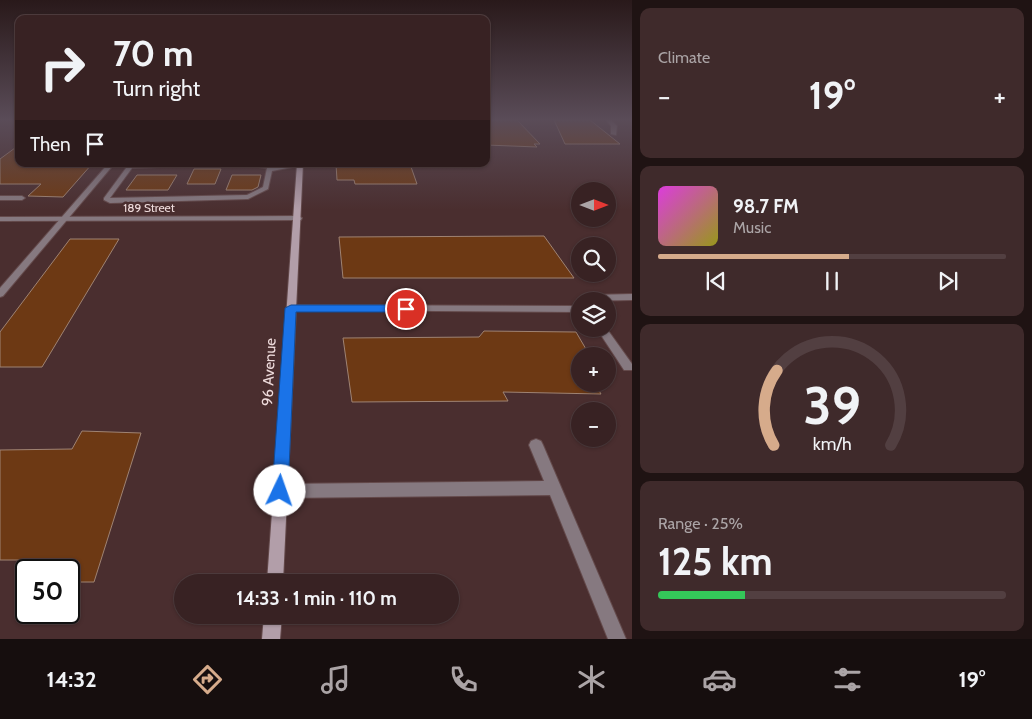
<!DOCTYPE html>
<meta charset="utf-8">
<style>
body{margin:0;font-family:Cabin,sans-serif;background:#3f2a2b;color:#f1f3f6;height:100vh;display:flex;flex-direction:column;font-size:19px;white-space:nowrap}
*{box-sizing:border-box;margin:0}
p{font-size:16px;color:#aba4a6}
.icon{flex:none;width:28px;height:28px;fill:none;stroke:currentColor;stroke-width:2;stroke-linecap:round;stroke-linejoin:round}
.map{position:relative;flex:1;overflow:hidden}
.side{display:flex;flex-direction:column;gap:8px;padding:8px;background:#1f1313;width:400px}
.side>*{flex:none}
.hud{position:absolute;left:15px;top:15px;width:475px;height:152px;border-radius:10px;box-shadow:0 1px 4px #0004,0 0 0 1px #523f41;background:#382223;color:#f1f3f6;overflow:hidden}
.needle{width:32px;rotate:90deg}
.controls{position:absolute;left:571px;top:182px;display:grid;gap:10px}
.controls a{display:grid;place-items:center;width:45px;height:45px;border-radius:50%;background:#382223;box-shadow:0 1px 4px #0004,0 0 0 1px #523f41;font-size:25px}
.speed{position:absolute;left:15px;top:559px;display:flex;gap:10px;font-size:25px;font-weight:700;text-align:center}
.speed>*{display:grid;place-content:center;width:65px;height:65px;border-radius:50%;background:#382223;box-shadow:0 1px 4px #0004,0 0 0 1px #523f41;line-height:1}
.speed .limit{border:2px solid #111;border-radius:8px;background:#fff;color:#111}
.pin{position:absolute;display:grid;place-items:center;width:42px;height:42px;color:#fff;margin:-21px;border:2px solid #fff;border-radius:50%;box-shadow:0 1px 5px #0007}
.me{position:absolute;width:55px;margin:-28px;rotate:3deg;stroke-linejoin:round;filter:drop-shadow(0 0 4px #0008)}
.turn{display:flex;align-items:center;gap:18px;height:105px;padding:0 15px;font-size:22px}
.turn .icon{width:65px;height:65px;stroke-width:2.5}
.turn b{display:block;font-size:35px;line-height:42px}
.then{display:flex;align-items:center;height:48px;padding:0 15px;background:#0003;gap:10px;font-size:19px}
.big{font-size:38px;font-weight:700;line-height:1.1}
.side .tile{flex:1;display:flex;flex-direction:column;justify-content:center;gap:8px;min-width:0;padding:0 18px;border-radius:10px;background:#3f2a2b}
.side .dial{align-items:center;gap:0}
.dial svg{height:130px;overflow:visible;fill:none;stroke:#523f41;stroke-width:7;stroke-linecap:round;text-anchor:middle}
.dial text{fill:#f1f3f6;stroke:none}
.song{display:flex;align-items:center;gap:15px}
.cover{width:60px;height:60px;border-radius:8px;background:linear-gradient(135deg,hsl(300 70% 55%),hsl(60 70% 35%))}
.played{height:5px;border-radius:2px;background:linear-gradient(90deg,#d6ab8b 55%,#523f41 55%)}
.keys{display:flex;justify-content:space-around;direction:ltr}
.heat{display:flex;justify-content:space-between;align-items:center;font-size:28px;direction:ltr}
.charge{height:8px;border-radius:4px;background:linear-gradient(90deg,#34c759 25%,#523f41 0)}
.trip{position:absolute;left:174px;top:574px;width:285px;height:50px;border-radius:25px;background:#382223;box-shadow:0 1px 4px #0004,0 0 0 1px #523f41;font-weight:700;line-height:50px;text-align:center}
.tab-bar{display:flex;height:80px;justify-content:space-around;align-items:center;background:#160e0e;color:#aba4a6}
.tab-bar .icon{width:35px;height:35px}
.tab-bar .selected{color:#d6ab8b}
.tab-bar b{font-size:22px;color:#f1f3f6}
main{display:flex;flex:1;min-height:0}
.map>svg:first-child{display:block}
.building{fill:#6d3914;stroke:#9f8373}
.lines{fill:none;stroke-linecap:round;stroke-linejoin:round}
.service-casing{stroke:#644a4b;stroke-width:2}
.minor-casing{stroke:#644a4b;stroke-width:2}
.secondary-casing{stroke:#644a4b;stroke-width:2}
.service{fill:#867980;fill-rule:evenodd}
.minor{fill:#867980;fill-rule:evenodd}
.secondary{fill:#b29ea9;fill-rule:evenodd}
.route{fill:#1a73e8;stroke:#114b97}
.labels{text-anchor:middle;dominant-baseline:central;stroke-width:5;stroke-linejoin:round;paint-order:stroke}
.far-street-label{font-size:12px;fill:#efdcdc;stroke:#4a2e2f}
.street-label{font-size:15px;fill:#efdcdc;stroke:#4a2e2f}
</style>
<main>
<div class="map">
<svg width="632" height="639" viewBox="0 0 632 639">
<rect width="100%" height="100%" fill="#4a2e2f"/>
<path class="building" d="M486,120H517L540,144H534L537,147L486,145Z
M554,120H590L620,144H565Z
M19,145V164H92L63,197L28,196L41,184H0V159Z
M336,164H410L417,184H355L354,180H337Z
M194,169H221L215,184H187Z
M137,175H177L168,190H126Z
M232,175H261L258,187L252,190H226Z
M544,236L574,278H343L339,237Z
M70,239H119L42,367H0V332Z
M484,331L576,332L590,356H576L580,362V384H595L601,394L503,392L508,401L352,402L343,338L479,337Z
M82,431L141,433L94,582H69V570H44L48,560H0V450L72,449Z"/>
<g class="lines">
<defs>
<path id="service" d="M606,120H611L617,126L616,135L611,134V126Z
M108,164H114L3,296L0,297V288Z
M129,164H190L187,166L132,168L110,198L247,195L263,187L267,168L249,166L246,164H270L272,165L273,167L296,164L303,165L272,171L268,189L248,199L110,203L104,200V198Z
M0,196H22L25,198L22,200H0Z
M632,294V300L583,301L588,296L591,295Z
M291,305L580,306V312L288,310L286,308Z
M597,329H607L632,364V370H624Z
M536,439L541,441L543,445L626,639H608L550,495L280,498L275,496L273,491L275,486L280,484L544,481L529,445L531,441Z"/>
<path id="minor" d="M298,216L302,218L301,220L0,221V217Z"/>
<path id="secondary" d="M297,164H303L283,582H267Z
M264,615H282L280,639H262Z"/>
</defs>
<use href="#service" class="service-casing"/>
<use href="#minor" class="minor-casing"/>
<use href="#secondary" class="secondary-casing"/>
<use href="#service" class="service"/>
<use href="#minor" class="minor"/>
<use href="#secondary" class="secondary"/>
</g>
<linearGradient id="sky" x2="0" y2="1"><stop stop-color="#29191a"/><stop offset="0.57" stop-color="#5a4c58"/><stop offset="1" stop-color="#5a4c58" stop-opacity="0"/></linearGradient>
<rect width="632" height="210" fill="url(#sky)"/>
<path class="route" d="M291,305H406L412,309L406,312H296L288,491L286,497L280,499L275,497L272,491L285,308Z"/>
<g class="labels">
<g class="far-street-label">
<text x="149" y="207">189 Street</text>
</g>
<g class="street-label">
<text transform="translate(269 372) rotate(-87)">96 Avenue</text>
</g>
</g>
</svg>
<div class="controls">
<a><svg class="needle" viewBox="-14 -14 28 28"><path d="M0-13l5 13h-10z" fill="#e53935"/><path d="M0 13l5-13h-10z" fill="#aba4a6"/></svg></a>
<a><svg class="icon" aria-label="search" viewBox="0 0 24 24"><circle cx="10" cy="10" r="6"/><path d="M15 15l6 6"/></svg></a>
<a><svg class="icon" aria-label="layers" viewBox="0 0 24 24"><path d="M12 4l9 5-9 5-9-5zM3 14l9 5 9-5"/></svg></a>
<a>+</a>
<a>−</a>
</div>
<div class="speed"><div class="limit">50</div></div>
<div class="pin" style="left:406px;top:309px;background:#d93025"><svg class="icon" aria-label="arrive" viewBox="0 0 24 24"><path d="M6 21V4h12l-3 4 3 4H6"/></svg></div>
<svg class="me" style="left:280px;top:491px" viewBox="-20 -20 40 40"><circle r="19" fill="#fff"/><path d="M0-13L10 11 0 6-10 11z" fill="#1a73e8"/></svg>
<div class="trip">14:33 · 1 min · 110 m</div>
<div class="hud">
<div class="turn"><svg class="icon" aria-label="right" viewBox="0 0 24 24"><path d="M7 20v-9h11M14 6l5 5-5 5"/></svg><div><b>70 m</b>Turn right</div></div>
<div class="then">Then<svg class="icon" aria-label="arrive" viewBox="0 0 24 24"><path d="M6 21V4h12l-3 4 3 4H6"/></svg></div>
</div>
</div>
<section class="side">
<div class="tile"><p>Climate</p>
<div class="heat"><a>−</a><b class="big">19°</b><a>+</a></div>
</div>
<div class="tile">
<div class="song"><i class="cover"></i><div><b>98.7 FM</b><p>Music</p></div></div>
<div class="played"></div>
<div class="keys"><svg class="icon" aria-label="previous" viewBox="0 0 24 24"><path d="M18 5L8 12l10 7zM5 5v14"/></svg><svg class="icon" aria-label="pause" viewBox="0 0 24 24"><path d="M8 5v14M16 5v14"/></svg><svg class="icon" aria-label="next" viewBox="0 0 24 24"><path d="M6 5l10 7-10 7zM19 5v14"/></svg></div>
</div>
<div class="tile dial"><svg viewBox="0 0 100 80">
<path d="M14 69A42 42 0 1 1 86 69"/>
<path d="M14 69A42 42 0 0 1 16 23" stroke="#d6ab8b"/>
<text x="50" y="56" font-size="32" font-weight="700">39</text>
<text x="50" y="72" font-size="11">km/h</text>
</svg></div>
<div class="tile"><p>Range · 25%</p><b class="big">125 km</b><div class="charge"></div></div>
</section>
</main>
<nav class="tab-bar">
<b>14:32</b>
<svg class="icon selected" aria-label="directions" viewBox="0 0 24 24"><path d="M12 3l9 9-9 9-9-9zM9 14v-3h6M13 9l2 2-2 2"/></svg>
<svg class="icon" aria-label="music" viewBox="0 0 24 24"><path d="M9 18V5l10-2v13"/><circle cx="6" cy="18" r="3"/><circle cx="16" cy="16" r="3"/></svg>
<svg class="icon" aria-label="phone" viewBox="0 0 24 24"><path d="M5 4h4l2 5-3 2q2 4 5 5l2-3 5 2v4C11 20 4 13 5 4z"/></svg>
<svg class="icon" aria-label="climate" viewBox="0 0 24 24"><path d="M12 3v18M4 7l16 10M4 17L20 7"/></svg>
<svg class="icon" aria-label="car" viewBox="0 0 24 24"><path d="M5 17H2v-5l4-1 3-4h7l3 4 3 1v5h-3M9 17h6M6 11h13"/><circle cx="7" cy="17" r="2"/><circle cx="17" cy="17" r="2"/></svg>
<svg class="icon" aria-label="filters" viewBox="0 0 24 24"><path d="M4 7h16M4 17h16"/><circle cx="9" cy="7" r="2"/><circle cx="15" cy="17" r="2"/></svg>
<b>19°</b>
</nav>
